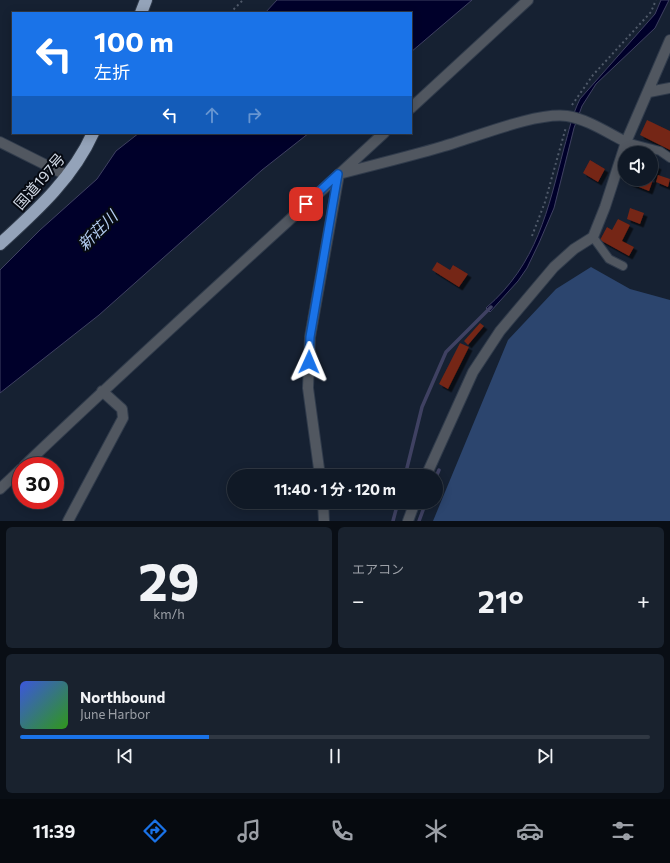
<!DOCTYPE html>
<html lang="ja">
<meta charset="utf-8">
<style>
body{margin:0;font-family:Commissioner,"Noto Sans JP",sans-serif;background:#19222e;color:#f1f3f6;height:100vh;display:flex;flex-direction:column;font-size:15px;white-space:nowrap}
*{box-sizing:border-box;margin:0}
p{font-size:13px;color:#9ca0a7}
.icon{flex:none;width:22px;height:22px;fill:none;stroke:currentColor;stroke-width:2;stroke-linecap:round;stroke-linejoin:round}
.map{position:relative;height:521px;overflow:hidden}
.drawer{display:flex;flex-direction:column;gap:6px;padding:6px;background:#090e15;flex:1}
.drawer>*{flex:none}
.hud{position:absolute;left:12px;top:12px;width:400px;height:122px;border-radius:0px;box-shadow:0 2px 10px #0003,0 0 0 1px #303843;background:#1a73e8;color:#fff;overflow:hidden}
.tools{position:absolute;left:618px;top:146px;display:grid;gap:8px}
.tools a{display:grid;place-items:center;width:40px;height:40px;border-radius:50%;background:#101926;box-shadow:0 2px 10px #0003,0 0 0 1px #303843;font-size:20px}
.speed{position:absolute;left:12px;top:457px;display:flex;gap:8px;font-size:20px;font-weight:700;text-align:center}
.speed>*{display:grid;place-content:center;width:52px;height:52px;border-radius:50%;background:#101926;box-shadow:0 2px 10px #0003,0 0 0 1px #303843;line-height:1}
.speed .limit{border:6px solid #d22;background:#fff;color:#111}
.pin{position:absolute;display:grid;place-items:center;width:34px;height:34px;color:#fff;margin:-17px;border-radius:8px;box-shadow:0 2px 6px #0006}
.me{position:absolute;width:44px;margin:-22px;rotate:1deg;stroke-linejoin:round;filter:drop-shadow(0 0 3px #0008)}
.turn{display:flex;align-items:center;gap:14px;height:84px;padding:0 16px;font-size:18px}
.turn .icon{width:52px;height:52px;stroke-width:2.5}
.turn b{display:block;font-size:28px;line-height:34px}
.lanes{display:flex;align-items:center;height:38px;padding:0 16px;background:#0003;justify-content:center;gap:20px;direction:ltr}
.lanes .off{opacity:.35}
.big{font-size:30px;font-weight:700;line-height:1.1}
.drawer .card{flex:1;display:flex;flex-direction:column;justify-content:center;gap:6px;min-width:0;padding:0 14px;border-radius:6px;background:#19222e}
.drawer .dial{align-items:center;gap:0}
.dial b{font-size:52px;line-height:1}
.song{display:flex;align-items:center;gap:12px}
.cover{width:48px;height:48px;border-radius:6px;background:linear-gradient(135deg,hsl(230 70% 55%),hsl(110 70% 35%))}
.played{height:4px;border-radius:2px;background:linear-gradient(90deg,#1a73e8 30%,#303843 30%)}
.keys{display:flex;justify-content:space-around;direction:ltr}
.heat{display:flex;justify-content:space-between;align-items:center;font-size:22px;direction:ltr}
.drawer .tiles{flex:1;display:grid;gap:6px;grid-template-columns:1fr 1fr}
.card:last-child{grid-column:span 2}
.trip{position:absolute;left:227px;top:469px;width:216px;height:40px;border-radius:20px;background:#101926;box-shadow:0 2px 10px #0003,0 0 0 1px #303843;font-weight:700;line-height:40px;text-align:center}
.tabs{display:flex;height:64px;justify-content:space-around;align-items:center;background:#060a0f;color:#9ca0a7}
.tabs .icon{width:28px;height:28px}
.tabs .current{color:#1a73e8}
.tabs b{font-size:18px;color:#f1f3f6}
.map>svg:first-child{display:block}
.green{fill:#2c456e}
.water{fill:#00002a;stroke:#3f4162}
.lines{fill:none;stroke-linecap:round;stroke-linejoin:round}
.stream{stroke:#3f4162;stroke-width:3.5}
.building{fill:#742515;filter:url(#shadow)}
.lane-casing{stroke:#303b4b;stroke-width:10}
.street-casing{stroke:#303b4b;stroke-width:12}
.highway-casing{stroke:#303b4b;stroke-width:14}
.path{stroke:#505a6a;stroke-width:2;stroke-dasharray:2 3;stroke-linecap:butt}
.lane{stroke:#515760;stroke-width:8}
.street{stroke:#515760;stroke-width:10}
.highway{stroke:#94a3b9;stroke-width:12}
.route-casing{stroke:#114b97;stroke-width:10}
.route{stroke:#1a73e8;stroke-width:7}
.labels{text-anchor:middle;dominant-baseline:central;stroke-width:4;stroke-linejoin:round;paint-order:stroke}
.street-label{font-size:15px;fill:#d2dae6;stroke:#060a12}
.water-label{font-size:16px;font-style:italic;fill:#b4ccf0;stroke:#060a12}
</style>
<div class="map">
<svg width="670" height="521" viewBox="0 0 670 521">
<defs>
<filter id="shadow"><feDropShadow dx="3.5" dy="3.5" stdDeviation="0" flood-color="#0009"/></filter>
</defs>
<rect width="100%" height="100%" fill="#162132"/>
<path class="green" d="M591,267L630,289L670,300V521H433L508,340L556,289Z"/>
<path class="water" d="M277,0H472L411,52V13H265Z
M661,0H669L655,28L596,84L582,106L574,128L554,208L539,243L527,268L518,281L490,312L486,308C537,264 548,210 564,148C569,131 572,115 580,99L655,14Z
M139,133H309L262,170L99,315L0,393V270L40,230L97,179L116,151Z"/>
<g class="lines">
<path class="stream" d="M405,476L422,407L446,352L491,307
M436,477L439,470
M393,521L398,502
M419,521L426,502"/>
</g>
<path class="building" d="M647,120L670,131V150L640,135Z
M590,160L605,169L598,182L583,173Z
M651,163L658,166L649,191L629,183L630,179H651Z
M658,175L670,179L668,187L656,182Z
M630,208L644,213L640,224L627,219Z
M618,219L630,225L622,241L634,247L629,256L600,240L607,227L612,230Z
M437,262L450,270L453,265L468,274L459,287L432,270Z
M480,323L484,326L468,345L464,341Z
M460,343L469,347L448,389L439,384Z"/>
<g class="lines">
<defs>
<path id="lane" d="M626,142L660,151L670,158
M593,237L609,259L623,266"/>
<path id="street" d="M649,92L670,88
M411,108L528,0
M0,142L68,176
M24,466C142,353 264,244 384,133
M320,476L308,388L310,337L339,174C373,165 407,157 441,147C474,138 535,112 567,116C587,119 608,133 626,142
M426,476L473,372L500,331L554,267L574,249L593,237L605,207L626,142L670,40
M0,489L21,469
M323,502L324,521
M68,521L123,418L122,409L102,391
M408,521L415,502"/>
<path id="highway" d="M141,13L146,0
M0,244C36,211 73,178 93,133"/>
</defs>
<use href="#lane" class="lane-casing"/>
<use href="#street" class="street-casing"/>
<use href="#highway" class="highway-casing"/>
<path class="path" d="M230,13L243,0
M572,105L593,75L651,12L656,0
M532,236L545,202L566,127"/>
<use href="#lane" class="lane"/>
<use href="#street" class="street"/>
<use href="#highway" class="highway"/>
</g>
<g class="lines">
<defs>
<path id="route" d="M306,204L338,174L310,337L309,362"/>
</defs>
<use href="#route" class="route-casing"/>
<use href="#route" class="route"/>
</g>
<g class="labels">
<g class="street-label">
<text transform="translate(39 181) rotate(-49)">国道197号</text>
</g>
<g class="water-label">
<text transform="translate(97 230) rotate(-45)">新荘川</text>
</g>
</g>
</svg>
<div class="tools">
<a><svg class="icon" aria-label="sound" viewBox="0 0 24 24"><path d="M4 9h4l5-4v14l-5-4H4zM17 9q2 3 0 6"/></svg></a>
</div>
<div class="speed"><div class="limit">30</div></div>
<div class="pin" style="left:306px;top:204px;background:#d93025"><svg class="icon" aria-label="arrive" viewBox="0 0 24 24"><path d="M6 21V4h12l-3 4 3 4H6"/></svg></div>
<svg class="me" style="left:309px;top:362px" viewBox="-20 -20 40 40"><path d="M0-17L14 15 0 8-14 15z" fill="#1a73e8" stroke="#fff" stroke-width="4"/></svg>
<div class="trip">11:40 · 1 分 · 120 m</div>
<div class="hud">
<div class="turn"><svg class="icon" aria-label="left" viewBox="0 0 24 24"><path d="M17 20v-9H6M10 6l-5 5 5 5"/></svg><div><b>100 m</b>左折</div></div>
<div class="lanes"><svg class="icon" aria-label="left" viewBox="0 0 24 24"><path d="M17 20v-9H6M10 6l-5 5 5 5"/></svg><svg class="icon off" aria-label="ahead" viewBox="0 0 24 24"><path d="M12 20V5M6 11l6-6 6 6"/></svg><svg class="icon off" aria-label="right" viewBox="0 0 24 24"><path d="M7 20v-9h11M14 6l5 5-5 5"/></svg></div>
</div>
</div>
<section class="drawer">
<div class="tiles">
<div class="card dial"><b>29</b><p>km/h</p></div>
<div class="card"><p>エアコン</p>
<div class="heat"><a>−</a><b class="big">21°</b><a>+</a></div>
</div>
<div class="card">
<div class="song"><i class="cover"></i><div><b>Northbound</b><p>June Harbor</p></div></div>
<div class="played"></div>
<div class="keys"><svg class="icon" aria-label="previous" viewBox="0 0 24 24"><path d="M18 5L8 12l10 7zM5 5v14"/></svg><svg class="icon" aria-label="pause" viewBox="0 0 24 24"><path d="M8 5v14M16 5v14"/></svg><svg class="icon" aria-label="next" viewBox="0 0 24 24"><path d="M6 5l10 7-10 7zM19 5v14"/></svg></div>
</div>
</div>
</section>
<nav class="tabs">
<b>11:39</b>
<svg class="icon current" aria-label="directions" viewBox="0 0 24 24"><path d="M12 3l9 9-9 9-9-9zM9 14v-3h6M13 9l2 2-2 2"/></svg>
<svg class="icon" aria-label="music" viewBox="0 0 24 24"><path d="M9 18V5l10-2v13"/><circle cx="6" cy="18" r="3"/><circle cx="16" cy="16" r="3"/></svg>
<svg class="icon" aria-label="phone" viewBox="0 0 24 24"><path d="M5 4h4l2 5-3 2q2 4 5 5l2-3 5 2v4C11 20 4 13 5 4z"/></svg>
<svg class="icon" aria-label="climate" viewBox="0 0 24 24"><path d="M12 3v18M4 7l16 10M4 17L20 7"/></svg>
<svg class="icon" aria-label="car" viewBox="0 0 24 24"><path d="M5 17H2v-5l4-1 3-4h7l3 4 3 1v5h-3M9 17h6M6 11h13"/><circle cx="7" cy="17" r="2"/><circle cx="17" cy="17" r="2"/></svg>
<svg class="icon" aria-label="filters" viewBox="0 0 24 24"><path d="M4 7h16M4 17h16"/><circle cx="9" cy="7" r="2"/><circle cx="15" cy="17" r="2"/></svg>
</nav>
